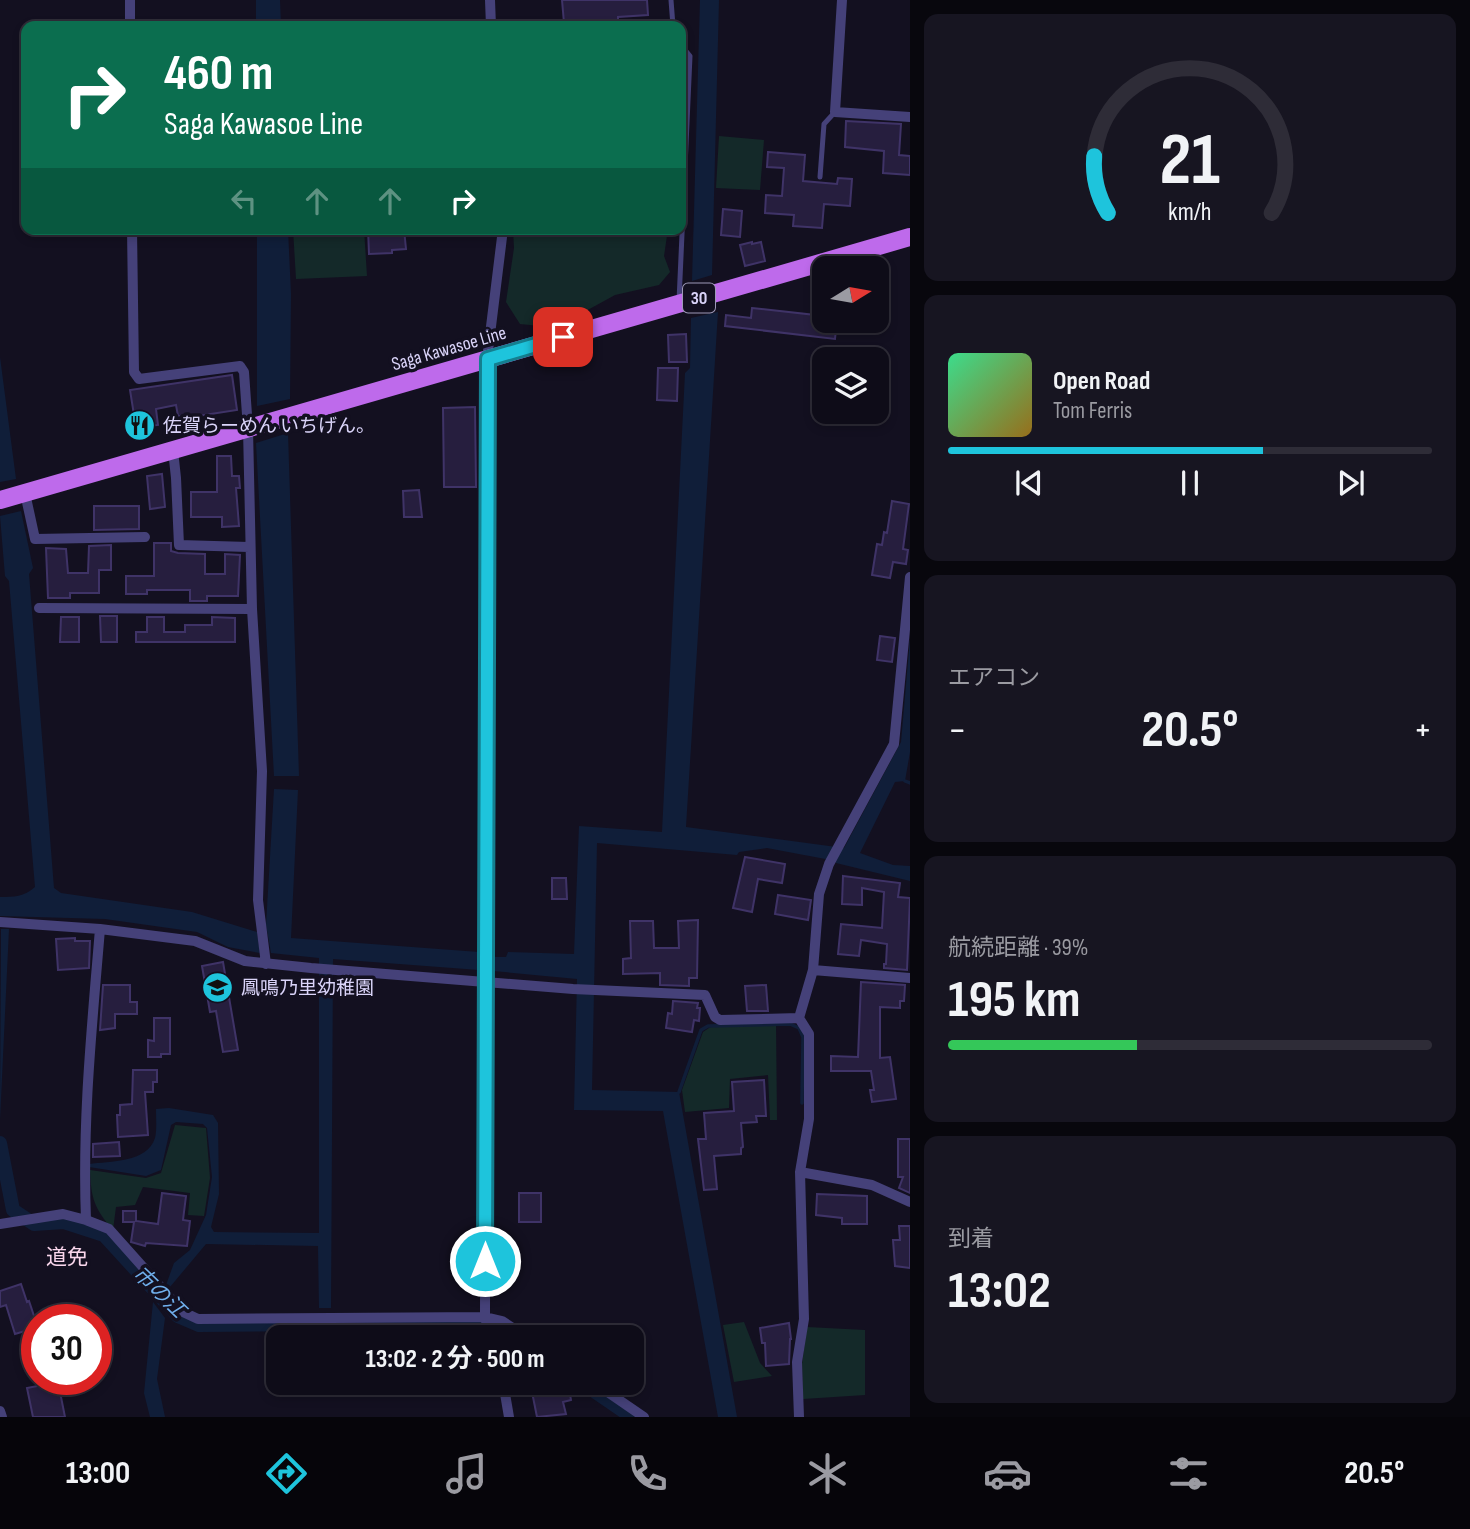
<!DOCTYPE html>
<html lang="ja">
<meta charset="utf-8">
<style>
body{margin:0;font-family:"Sofia Sans Condensed","Noto Sans JP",sans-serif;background:#171521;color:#f1f3f6;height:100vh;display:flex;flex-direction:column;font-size:26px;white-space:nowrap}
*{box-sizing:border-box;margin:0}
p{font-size:23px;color:#9b9ba2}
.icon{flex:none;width:38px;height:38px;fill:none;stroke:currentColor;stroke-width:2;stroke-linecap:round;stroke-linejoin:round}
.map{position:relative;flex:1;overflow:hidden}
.drawer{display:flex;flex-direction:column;gap:14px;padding:14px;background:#08070d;width:560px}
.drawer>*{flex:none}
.guide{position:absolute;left:21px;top:21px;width:665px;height:214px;border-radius:14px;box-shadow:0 4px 10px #0003,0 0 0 2px #2e2c37;background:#0b6e4f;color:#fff;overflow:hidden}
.needle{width:46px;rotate:79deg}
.fabs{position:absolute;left:812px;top:256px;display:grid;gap:14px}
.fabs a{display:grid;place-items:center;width:77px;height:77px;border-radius:14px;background:#0e0c18;box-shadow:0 4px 10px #0003,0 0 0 2px #2e2c37;font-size:35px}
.speed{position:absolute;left:21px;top:1304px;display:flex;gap:14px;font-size:35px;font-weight:700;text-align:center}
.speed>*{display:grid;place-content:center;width:91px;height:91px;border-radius:50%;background:#0e0c18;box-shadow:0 4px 10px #0003,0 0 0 2px #2e2c37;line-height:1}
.speed .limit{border:10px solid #d22;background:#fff;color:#111}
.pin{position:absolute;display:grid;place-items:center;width:60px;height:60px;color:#fff;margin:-30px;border-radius:14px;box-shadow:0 4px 10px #0006}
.me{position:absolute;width:77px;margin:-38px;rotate:0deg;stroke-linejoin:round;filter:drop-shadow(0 0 5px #0008)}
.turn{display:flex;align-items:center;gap:24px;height:147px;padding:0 28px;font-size:32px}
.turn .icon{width:91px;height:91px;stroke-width:2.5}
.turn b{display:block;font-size:49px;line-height:60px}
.lanes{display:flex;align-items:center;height:66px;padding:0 28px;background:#0003;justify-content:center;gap:35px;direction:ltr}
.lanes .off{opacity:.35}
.big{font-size:52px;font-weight:700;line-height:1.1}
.drawer .card{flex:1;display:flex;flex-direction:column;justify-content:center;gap:10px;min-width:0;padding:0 24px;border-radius:14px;background:#171521}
.drawer .dial{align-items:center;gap:0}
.dial svg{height:182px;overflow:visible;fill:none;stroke:#2e2c37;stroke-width:7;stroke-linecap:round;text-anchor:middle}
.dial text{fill:#f1f3f6;stroke:none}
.song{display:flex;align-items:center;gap:21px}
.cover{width:84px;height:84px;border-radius:10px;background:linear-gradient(135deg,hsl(150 70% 55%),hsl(40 70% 35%))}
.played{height:7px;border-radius:4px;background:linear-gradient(90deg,#1ec4dc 65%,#2e2c37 65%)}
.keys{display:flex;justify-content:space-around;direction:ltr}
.heat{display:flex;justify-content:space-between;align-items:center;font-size:38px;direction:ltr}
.charge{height:10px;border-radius:5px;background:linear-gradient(90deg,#34c759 39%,#2e2c37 0)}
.trip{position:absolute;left:266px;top:1325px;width:378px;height:70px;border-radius:14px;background:#0e0c18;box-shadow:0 4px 10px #0003,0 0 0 2px #2e2c37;font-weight:700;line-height:70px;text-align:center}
.tab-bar{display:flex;height:112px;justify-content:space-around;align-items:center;background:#06050a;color:#9b9ba2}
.tab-bar .icon{width:49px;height:49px}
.tab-bar .current{color:#1ec4dc}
.tab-bar b{font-size:32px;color:#f1f3f6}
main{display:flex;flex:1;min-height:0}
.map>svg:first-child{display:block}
.green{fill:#142929}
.water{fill:#101e39}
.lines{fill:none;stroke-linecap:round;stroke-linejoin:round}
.stream{stroke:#101e39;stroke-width:3.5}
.canal{stroke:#101e39;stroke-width:14}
.building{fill:#261e3e;stroke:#3f3367;stroke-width:2}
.service{stroke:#454179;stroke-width:5}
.minor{stroke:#454179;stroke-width:10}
.primary{stroke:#be6aeb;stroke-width:18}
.route-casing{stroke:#147f8f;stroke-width:18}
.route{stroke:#1ec4dc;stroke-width:12}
.labels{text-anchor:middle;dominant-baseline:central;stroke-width:7;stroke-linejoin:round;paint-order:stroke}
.shield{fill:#131020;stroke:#9e99b8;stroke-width:2}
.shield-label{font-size:18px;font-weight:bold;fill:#dad4f9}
.street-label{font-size:19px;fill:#dad4f9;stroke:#131020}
.poi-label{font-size:19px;fill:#dad4f9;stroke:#131020;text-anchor:start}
.neighbourhood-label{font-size:21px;fill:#f9d6ec;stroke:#131020}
.water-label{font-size:21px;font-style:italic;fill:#70afec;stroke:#131020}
</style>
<main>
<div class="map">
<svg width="910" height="1417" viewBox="0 0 910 1417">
<rect width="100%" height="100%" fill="#131020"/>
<path class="green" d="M719,136L764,140L760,190L716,188Z
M293,229H364L367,276L296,279Z
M513,229H668L664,256L670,272L659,285L615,295L584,312L540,326L520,324L506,302L514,248Z
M776,1023L777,1120H770L768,1075L730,1079L729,1108L685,1112L682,1090L703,1032L715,1024Z
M175,1125L206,1128L210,1178L204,1216L188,1215L190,1193L143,1187L135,1205L116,1207L113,1230C94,1208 91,1198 90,1170L146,1178L161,1173Z
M744,1322L760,1363L772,1376L734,1382L723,1325Z
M807,1327L865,1330V1395L803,1399L802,1364Z"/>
<path class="water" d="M256,0H280L281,26H256Z
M700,0H719L712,275L692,281Z
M257,229H288L291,294L290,399L257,406Z
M718,312L686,827L844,848L901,742L910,639V752L905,781L895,782L860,853L893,865L910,866V881L836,863V861L767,848L739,852L737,855L597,843L592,1090L679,1092L737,1417H718L663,1111L574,1110L577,979L493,971V957H506L508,952L574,954L579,826L662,832L685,373L690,368L691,318Z
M0,357L16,479L0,482Z
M288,433L299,776H274L256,443Z
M21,511L33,568L29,574L54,888L61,893L192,912L257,932L260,953L228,947L197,932L105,919L0,916V897C14,897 24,897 35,887L9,581L5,576L0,516Z
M274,789L298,790L291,938L479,952V970L333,959L331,1308H319L318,1246L206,1244L170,1287L166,1285L174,1263L190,1250L206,1215L212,1177L207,1128L203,1124L176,1122L171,1125L161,1170L146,1176L89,1167V1164C110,1161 147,1163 155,1138C157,1130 156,1118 156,1109L169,1108L213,1115L218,1123L219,1194L211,1227L214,1232L319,1233V958L271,953L266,925Z
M1,929H9L0,1120Z
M153,1302L165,1318L157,1379L165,1417H150L144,1393Z"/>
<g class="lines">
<path class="stream" d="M905,781L910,783
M679,1092L701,1030L708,1026L790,1024L799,1028L803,1037L802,1103"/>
<path class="canal" d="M0,1143L13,1210L34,1224L64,1222L104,1235L178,1316L199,1325L477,1323L498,1326L514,1337
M581,1382L632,1417"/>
</g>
<path class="building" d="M562,0H647L648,15L618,17V25L589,26L588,21L564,23Z
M846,121L901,124L899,155L910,156V175L883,173L884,151L845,147Z
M768,152L805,155L803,181L837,184L838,178L852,179L850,206L824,204L822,228L793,226L794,215L765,213L766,195L782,196L784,168L767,167Z
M723,209L742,211L740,237L721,235Z
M368,229H404L406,249L392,250V253L369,254Z
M752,242V244L761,242L765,261L745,266L740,245Z
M752,308L824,316V320H837L835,339L725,326L726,315L751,318Z
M686,334L687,362H669L668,335Z
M658,368H678L677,401L657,400Z
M232,375L237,410L191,417V415L178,416L176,405L156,409L158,425L133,428L132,415H134L130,390Z
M475,407L476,487H444L443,408Z
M217,456H231L232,476H239L240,488H236L239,526L222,527V517H191V492H217Z
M162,474L165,507L150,509L147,476Z
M419,490L422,517H404L403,491Z
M892,501L909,504L903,549L908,550L906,564L893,562L890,578L872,575L877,544L882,545L884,532L887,533Z
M94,506H139V529L94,530Z
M154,543H171V551L178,553L205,554V574H225V554L240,555L238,596H207V601H190V590H147V594H126V576H154Z
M111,545V570H99V593H70V598H48L46,548L66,549L68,573H88L89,546Z
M100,616H117V642H101Z
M61,617H79V642H60Z
M147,617H164V632H185V625H212V617L235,618V642H136V632H147Z
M880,636L895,638L892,662L877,660Z
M745,857L785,864L782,883L758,879L752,912L733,908Z
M843,876L900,883L898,897L910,898L907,970L884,968V964H886L887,944L861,940L859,956L838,954L841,924L882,928L884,892L862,888V905L842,904Z
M552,878H566L567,899H552Z
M778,895L811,900L808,920L775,914Z
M698,920L697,978H689V986L660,985V973L623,974V959L631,958L630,921H653L654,948H679L678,921Z
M75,938V941H90L89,968L58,970L56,939Z
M223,962L238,1050L223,1052L216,1011L210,1012L202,966Z
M861,982L905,985L904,1001H900V1008L880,1007V1058L890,1057L896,1099L872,1102L870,1090H874L871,1071H831V1056L858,1057Z
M103,985H130V1002H137V1014H115V1028L100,1030Z
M766,985L768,1011H747L745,986Z
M673,1001L698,1003L697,1008H700L699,1021L694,1020L692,1032L666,1028L668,1013L672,1014Z
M154,1018H170V1054H161V1057H148V1040L154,1041Z
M133,1070H157V1082H153V1092H145L148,1135L118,1137L117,1115H120V1105L132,1104Z
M764,1080L766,1116H756L757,1122L741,1123L743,1147L741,1148V1154L714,1156L717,1189L704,1190L698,1139H706L704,1113L734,1111L732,1082Z
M898,1139H910V1193L899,1188L903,1177H898Z
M119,1142L120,1156L93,1157V1144Z
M162,1193L186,1196L183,1220L190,1221L187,1246L146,1243L145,1246L131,1242L134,1222H123V1211H136V1221L158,1224Z
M519,1193H541V1222H519Z
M817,1194L867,1196V1224H842V1218L816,1215Z
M899,1226H910V1268L895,1266L893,1240H900Z
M21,1284L27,1302L29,1301L35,1319H32L35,1328L15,1334L6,1305L0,1307V1291Z
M789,1323L791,1339H790L789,1364L766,1366L765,1343H762L760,1328Z
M58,1382L65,1417H33L27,1388Z
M530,1382H568L571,1400L563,1402L566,1414L537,1417Z"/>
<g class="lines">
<path class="service" d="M671,0L673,26
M820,177L824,124L835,112
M679,301L690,56L681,45"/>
<path class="minor" d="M130,0V26
M490,0L491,26
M842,0L835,112L910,117
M132,229L134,372L139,379L240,366L244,372L248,429L252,609L262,771L258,900L266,964
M173,450L176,478L179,545L249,547
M25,493L35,539L145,537
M39,608L252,609
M0,922L100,929L195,941L245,961L311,968L573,989L705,995L715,1017L720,1020L799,1018
M813,970L910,978
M800,1172L872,1185L910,1202
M86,1220C82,1122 92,1026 100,929
M0,1224L63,1214L86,1220L109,1229L183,1312L198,1319L485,1317L502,1321L526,1337
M490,1337L485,1317L487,359L503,229
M503,1382L509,1417
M593,1382L644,1417
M0,1411L2,1417
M799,1417L797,1362L804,1319L800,1172L809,1119V1034L799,1018L813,970L819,894L829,864L894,744L910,577"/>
<path class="primary" d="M0,500L910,237"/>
</g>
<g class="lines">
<defs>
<path id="route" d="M485,1261L488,359L563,337"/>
</defs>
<use href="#route" class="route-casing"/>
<use href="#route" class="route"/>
</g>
<defs>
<symbol id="restaurant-disc" viewBox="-11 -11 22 22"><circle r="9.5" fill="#1ec4dc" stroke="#131020"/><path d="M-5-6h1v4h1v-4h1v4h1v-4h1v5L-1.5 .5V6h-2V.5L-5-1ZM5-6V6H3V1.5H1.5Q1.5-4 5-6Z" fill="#111"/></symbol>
<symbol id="school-disc" viewBox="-11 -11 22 22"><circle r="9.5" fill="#1ec4dc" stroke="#131020"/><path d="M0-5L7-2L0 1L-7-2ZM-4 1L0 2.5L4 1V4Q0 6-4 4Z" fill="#111"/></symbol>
</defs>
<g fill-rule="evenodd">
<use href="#restaurant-disc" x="122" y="408" width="35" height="35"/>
<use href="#school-disc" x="200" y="970" width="35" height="35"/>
</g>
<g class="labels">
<rect class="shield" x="683" y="283.5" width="32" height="29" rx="5"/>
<g class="shield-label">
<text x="699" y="298">30</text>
</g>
<g class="street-label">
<text transform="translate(449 349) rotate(-16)">Saga Kawasoe Line</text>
</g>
<g class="poi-label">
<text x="163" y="426">佐賀らーめん いちげん。</text>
<text x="241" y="988">鳳鳴乃里幼稚園</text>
</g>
<g class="neighbourhood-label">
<text x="67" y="1257">道免</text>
</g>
<g class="water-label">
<text transform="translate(159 1292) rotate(44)">市の江</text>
</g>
</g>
</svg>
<div class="fabs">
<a><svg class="needle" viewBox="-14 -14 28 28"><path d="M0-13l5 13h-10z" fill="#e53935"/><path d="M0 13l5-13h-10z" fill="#9b9ba2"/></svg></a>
<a><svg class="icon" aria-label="layers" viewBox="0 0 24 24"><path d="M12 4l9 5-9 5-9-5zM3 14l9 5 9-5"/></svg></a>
</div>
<div class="speed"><div class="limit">30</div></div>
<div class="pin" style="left:563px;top:337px;background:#d93025"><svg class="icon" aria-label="arrive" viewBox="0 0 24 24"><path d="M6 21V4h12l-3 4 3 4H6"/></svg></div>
<svg class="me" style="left:485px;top:1261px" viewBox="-20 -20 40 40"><circle r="17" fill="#1ec4dc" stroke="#fff" stroke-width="3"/><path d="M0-11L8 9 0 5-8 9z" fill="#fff"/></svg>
<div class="trip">13:02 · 2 分 · 500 m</div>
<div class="guide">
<div class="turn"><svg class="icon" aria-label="right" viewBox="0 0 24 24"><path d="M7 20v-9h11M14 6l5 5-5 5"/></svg><div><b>460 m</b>Saga Kawasoe Line</div></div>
<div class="lanes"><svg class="icon off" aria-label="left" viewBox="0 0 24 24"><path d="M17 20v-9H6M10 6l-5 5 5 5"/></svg><svg class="icon off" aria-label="ahead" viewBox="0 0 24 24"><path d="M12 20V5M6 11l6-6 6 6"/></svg><svg class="icon off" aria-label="ahead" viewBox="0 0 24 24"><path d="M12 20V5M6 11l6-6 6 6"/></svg><svg class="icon" aria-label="right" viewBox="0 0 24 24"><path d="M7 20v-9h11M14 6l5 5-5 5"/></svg></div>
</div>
</div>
<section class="drawer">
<div class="card dial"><svg viewBox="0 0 100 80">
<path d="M14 69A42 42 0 1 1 86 69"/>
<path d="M14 69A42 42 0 0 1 8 44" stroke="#1ec4dc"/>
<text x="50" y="56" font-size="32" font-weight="700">21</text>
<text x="50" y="72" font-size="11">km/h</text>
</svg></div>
<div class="card">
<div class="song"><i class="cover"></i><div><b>Open Road</b><p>Tom Ferris</p></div></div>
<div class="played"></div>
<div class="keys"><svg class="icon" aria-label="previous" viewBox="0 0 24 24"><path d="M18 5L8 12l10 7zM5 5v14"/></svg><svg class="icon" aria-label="pause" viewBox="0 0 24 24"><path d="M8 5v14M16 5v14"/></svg><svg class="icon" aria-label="next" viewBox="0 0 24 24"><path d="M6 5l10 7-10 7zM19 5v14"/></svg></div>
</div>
<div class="card"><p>エアコン</p>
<div class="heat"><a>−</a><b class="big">20.5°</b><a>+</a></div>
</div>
<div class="card"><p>航続距離 · 39%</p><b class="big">195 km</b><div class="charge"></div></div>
<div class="card"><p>到着</p><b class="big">13:02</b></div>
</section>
</main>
<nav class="tab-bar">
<b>13:00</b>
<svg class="icon current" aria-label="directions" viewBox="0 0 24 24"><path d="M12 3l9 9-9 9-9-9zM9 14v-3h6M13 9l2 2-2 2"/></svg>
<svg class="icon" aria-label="music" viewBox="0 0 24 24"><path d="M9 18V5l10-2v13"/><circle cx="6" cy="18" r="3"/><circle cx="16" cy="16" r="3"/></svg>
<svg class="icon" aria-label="phone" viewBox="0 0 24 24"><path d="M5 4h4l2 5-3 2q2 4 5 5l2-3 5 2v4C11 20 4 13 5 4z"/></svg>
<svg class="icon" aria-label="climate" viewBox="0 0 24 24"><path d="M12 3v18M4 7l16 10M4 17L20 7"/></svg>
<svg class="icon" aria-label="car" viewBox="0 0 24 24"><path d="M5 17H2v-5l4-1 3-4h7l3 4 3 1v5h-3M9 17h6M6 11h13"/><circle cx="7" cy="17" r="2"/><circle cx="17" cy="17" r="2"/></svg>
<svg class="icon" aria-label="filters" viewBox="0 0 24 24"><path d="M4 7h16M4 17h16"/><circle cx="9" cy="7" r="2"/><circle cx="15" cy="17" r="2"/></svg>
<b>20.5°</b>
</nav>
